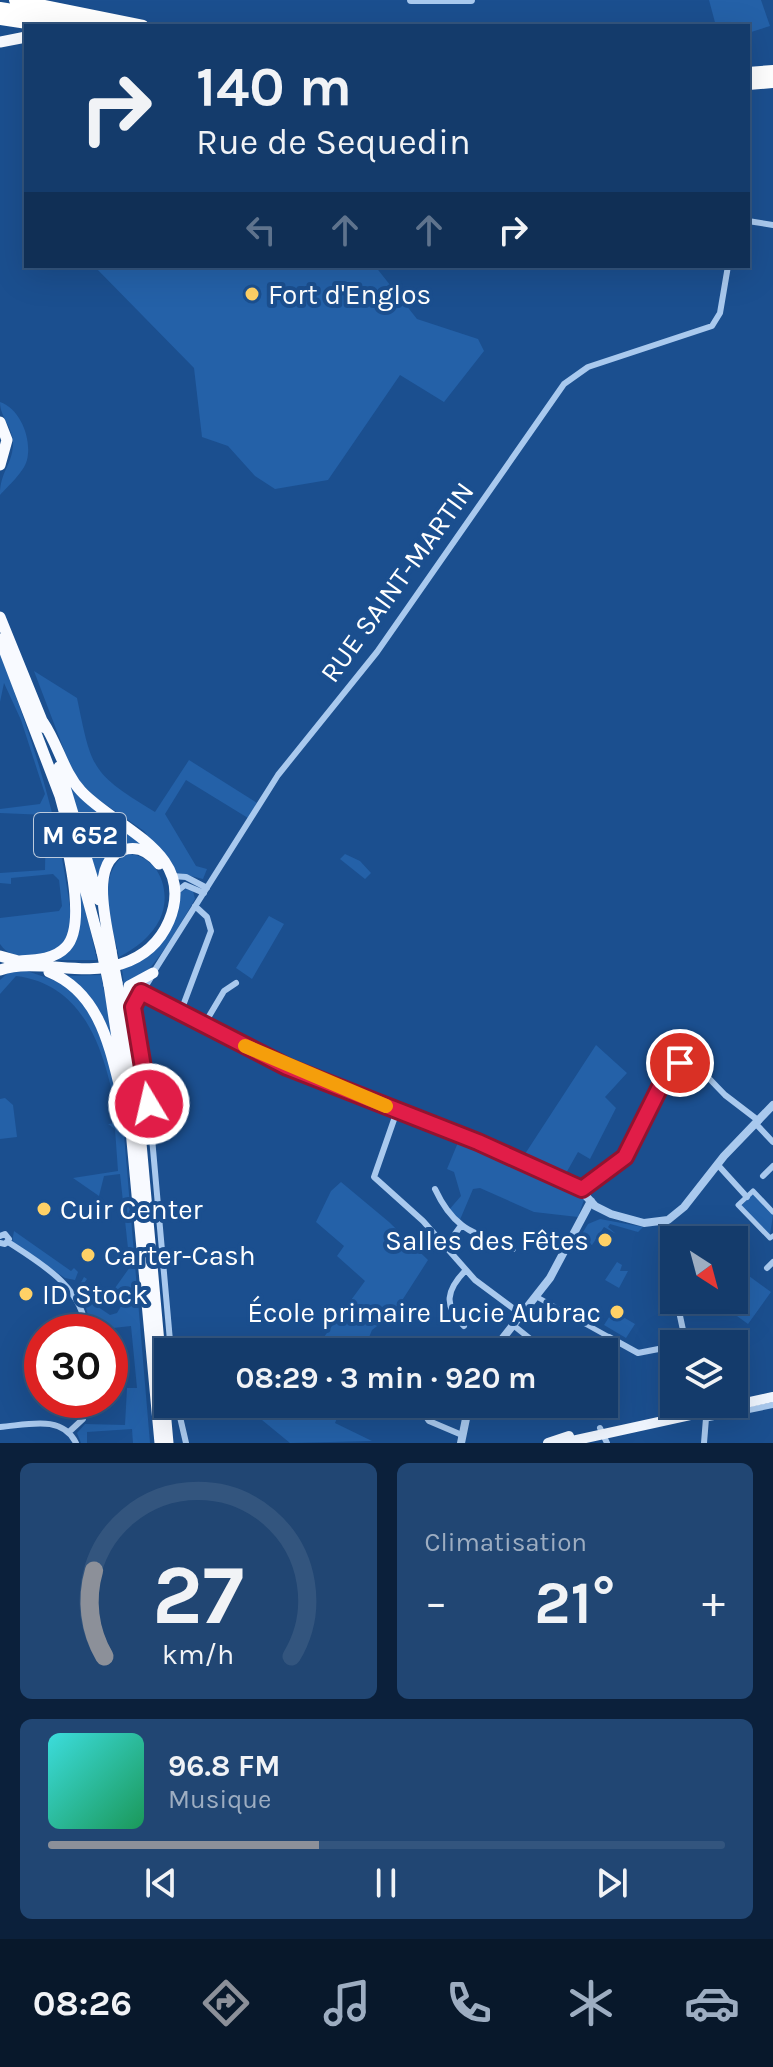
<!DOCTYPE html>
<html lang="fr">
<meta charset="utf-8">
<style>
body{margin:0;font-family:Karla,sans-serif;background:#214673;color:#f1f3f6;height:100vh;display:flex;flex-direction:column;font-size:30px;white-space:nowrap}
*{box-sizing:border-box;margin:0}
p{font-size:26px;color:#9dadc1}
.icon{flex:none;width:44px;height:44px;fill:none;stroke:currentColor;stroke-width:2;stroke-linecap:round;stroke-linejoin:round}
.map{position:relative;height:1443px;overflow:hidden}
.panel{display:flex;flex-direction:column;gap:20px;padding:20px;background:#0b203b;flex:1}
.panel>*{flex:none}
.top-card{position:absolute;left:24px;top:24px;width:726px;height:244px;border-radius:0px;box-shadow:0 8px 32px #0002,0 0 0 2px #33557e;background:#143b6b;color:#f1f3f6;overflow:hidden}
.needle{width:52px;rotate:144deg}
.tools{position:absolute;left:660px;top:1226px;display:grid;gap:16px}
.tools a{display:grid;place-items:center;width:88px;height:88px;border-radius:0px;background:#143b6b;box-shadow:0 8px 32px #0002,0 0 0 2px #33557e;font-size:40px}
.speed{position:absolute;left:24px;top:1314px;display:flex;gap:16px;font-size:40px;font-weight:700;text-align:center}
.speed>*{display:grid;place-content:center;width:104px;height:104px;border-radius:50%;background:#143b6b;box-shadow:0 8px 32px #0002,0 0 0 2px #33557e;line-height:1}
.speed .limit{border:12px solid #d22;background:#fff;color:#111}
.pin{position:absolute;display:grid;place-items:center;width:68px;height:68px;color:#fff;margin:-34px;border:4px solid #fff;border-radius:50%;box-shadow:0 2px 8px #0007}
.me{position:absolute;width:88px;margin:-44px;rotate:351deg;stroke-linejoin:round;filter:drop-shadow(0 0 6px #0008)}
.turn{display:flex;align-items:center;gap:28px;height:168px;padding:0 40px;font-size:36px}
.turn .icon{width:104px;height:104px;stroke-width:2.5}
.turn b{display:block;font-size:56px;line-height:68px}
.lanes{display:flex;align-items:center;height:76px;padding:0 40px;background:#0003;justify-content:center;gap:40px;direction:ltr}
.lanes .off{opacity:.35}
.big{font-size:60px;font-weight:700;line-height:1.1}
.panel .card{flex:1;display:flex;flex-direction:column;justify-content:center;gap:12px;min-width:0;padding:0 28px;border-radius:12px;background:#214673}
.panel .dial{align-items:center;gap:0}
.dial svg{height:208px;overflow:visible;fill:none;stroke:#33557e;stroke-width:7;stroke-linecap:round;text-anchor:middle}
.dial text{fill:#f1f3f6;stroke:none}
.song{display:flex;align-items:center;gap:24px}
.cover{width:96px;height:96px;border-radius:12px;background:linear-gradient(135deg,hsl(180 70% 55%),hsl(150 70% 35%))}
.played{height:8px;border-radius:4px;background:linear-gradient(90deg,#8c9099 40%,#33557e 40%)}
.keys{display:flex;justify-content:space-around;direction:ltr}
.heat{display:flex;justify-content:space-between;align-items:center;font-size:44px;direction:ltr}
.panel .tiles{flex:1;display:grid;gap:20px;grid-template-columns:1fr 1fr}
.card:last-child{grid-column:span 2}
.trip{position:absolute;left:154px;top:1338px;width:464px;height:80px;border-radius:0px;background:#143b6b;box-shadow:0 8px 32px #0002,0 0 0 2px #33557e;font-weight:700;line-height:80px;text-align:center}
.tabs{display:flex;height:128px;justify-content:space-around;align-items:center;background:#08182b;color:#9dadc1}
.tabs .icon{width:56px;height:56px}
.tabs .selected{color:#8c9099}
.tabs b{font-size:36px;color:#f1f3f6}
.map>svg:first-child{display:block}
.green{fill:#2461a8}
.lines{fill:none;stroke-linecap:round;stroke-linejoin:round}
.pedestrian{stroke:#a9c9ee;stroke-width:5}
.minor{stroke:#a9c9ee;stroke-width:6}
.tertiary{stroke:#a9c9ee;stroke-width:8}
.primary{stroke:#f0f6ff;stroke-width:10}
.trunk{stroke:#f8faff;stroke-width:11}
.motorway{stroke:#fff;stroke-width:12}
.trunk-bridge{stroke:#f8faff;stroke-width:11}
.route-casing{stroke:#92132f;stroke-width:20}
.route{stroke:#e11d48;stroke-width:14}
.slow{stroke:#f59e0b;stroke-width:14}
.poi-dot{fill:#ffd166;stroke:#1b4f8f;stroke-width:3}
.labels{text-anchor:middle;dominant-baseline:central;stroke-width:8;stroke-linejoin:round;paint-order:stroke}
.shield{fill:#1b4f8f;stroke:#bbcadd;stroke-width:2}
.shield-label{font-size:26px;font-weight:bold;fill:#fff}
.poi-label{font-size:28px;fill:#fff;stroke:#1b4f8f;text-anchor:start}
.street-label{font-size:28px;fill:#fff;stroke:#1b4f8f}
</style>
<div class="map">
<svg width="773" height="1443" viewBox="0 0 773 1443">
<rect width="100%" height="100%" fill="#1b4f8f"/>
<path class="green" d="M709,0H761L770,26L748,33V26H716Z
M94,266H375L417,319L478,339L484,351L444,402L400,375L328,480L275,489L255,476L228,446L202,437L194,368Z
M0,402C21,409 32,440 27,460C24,472 8,486 0,495C0,472 12,465 13,445C14,428 0,418 0,402Z
M0,653C29,730 55,806 67,888C69,902 74,922 68,936C61,949 46,955 32,956C19,956 8,956 0,944V918L59,911L62,906L59,880L53,874L11,878V884L0,883V873L45,870L46,815L0,813V809L40,804L45,794L21,720L4,683L0,702Z
M34,671L77,698C92,770 91,773 155,812L189,760L257,803L248,818L186,780L165,814L196,866L207,869L203,879L175,872L144,831L96,798L80,782L69,763Z
M67,779L159,858L119,849L100,885Z
M125,854C158,853 173,891 160,919C151,937 136,948 119,957C112,923 94,879 125,854Z
M345,854L360,861L371,873L365,879L340,859Z
M75,863L97,960H50L70,948Z
M186,889L193,891L195,899C174,935 157,966 125,993L122,969L149,955L178,894Z
M269,916L284,924L252,979L236,968Z
M27,971L62,983L87,1005L109,1059L123,1123L150,1443H133L132,1429L87,1432V1443H81L77,1433L85,1424L125,1425L127,1388H137L131,1326L113,1328V1337L110,1332H93L86,1308L74,1295L84,1277L87,1279L77,1293L110,1315L117,1313L123,1303L110,1295L130,1267L120,1174L104,1176L99,1196L73,1178L118,1171L115,1129L108,1124L118,1123C107,1059 89,985 16,976L0,994V1000V980L9,972Z
M101,975L116,1054L67,976Z
M596,1045L627,1073L605,1097L616,1108L590,1159L578,1152L565,1175L523,1157Z
M5,1098L13,1105L17,1137L0,1139V1099Z
M459,1140L577,1192L585,1197L578,1217L534,1212L480,1188L473,1189L459,1222L448,1211L461,1196L454,1172L447,1169Z
M341,1182L389,1222L428,1260L394,1313L372,1330L363,1352H313L365,1281L337,1256L344,1246L316,1222L331,1191Z
M753,1194L773,1215L770,1235L741,1206Z
M600,1219L643,1227L638,1232L610,1224L608,1227L616,1234L604,1227L592,1245L580,1237L588,1224Z
M14,1231L71,1271L74,1268L78,1272L75,1280L65,1278L12,1242Z
M617,1262L622,1265L620,1271H628L619,1288L605,1280Z
M734,1265L771,1292L748,1324L715,1300H734Z
M613,1311L635,1324L626,1338L604,1325Z
M274,1404H343L335,1423L372,1441L290,1443L262,1420Z"/>
<g class="lines">
<path class="pedestrian" d="M773,1212L753,1191L738,1205L770,1238L773,1236
M537,1297L609,1337"/>
<path class="minor" d="M748,221L773,225
M173,876L186,877L207,888
M175,893L185,885L204,893
M153,973L278,775L377,652L564,384L588,367L712,326L720,313L728,266
M141,992L133,1007L149,1104L171,1352
M181,1011L211,931L207,917L195,906
M205,1023L224,991L236,983
M397,1111L374,1177L423,1221L475,1280L522,1315
M756,1124L773,1142
M717,1164L747,1197
M763,1176L773,1166
M435,1189C454,1230 474,1233 513,1249
M582,1189L625,1157L662,1083L680,1063L697,1066L725,1095L759,1121
M0,1236L5,1234L9,1239L5,1244L0,1243
M8,1242C42,1264 84,1288 86,1332
M446,1246L460,1227
M767,1268L773,1262
M677,1302L686,1344
M513,1325L543,1349L540,1352
M464,1326C443,1306 446,1290 466,1270
M502,1339L519,1352
M600,1352L609,1337L638,1353L674,1346
M177,1404L186,1443
M417,1404L429,1421L462,1435
M709,1418L773,1405
M0,1427C27,1425 62,1414 76,1443
M600,1428L607,1443
M70,1431L83,1419L88,1400
M704,1443L707,1406"/>
<path class="tertiary" d="M411,0H471
M152,974L141,992L292,1069L576,1185L595,1206L611,1214L644,1223L668,1220L684,1207L724,1156L773,1105
M492,1352L550,1278L591,1201
M461,1443L469,1404"/>
<path class="primary" d="M548,1443L569,1436
M563,1443L773,1397"/>
<path class="trunk" d="M0,42L26,37
M0,422L7,440L0,465
M0,617L45,728
M0,639L60,796L102,952
M59,767L99,900
M111,951C107,924 87,858 127,849C141,846 151,854 159,864
M0,956L22,962
M18,961C34,960 54,960 66,947C87,925 68,851 62,823
M0,970C37,958 81,977 121,964C143,957 160,942 169,921C198,852 116,829 81,791C63,771 58,744 43,722
M49,972C96,991 108,1039 119,1084
M117,983L139,1121L168,1443
M109,985L131,1130L160,1443
M127,1006L129,986L153,973"/>
<path class="motorway" d="M15,0L143,26
M0,8L95,23
M0,19L47,26
M748,73L773,71
M748,84L773,82"/>
<path class="trunk-bridge" d="M111,951L117,983
M102,952L109,985"/>
</g>
<g class="lines">
<defs>
<path id="route" d="M149,1104L133,1007L141,992L287,1067L478,1142L582,1189L625,1157L662,1083L680,1063"/>
</defs>
<use href="#route" class="route-casing"/>
<use href="#route" class="route"/>
<path class="slow" d="M245,1046L386,1106"/>
</g>
<g class="poi-dot">
<circle cx="252" cy="294" r="8"/>
<circle cx="44" cy="1209" r="8"/>
<circle cx="605" cy="1240" r="8"/>
<circle cx="88" cy="1255" r="8"/>
<circle cx="26" cy="1294" r="8"/>
<circle cx="617" cy="1312" r="8"/>
</g>
<g class="labels">
<rect class="shield" x="34" y="813" width="92" height="44" rx="6"/>
<g class="shield-label">
<text x="80" y="835">M 652</text>
</g>
<g class="poi-label">
<text x="268" y="294">Fort d'Englos</text>
<text x="60" y="1209">Cuir Center</text>
<text x="589" y="1240" text-anchor="end">Salles des Fêtes</text>
<text x="104" y="1255">Carter-Cash</text>
<text x="42" y="1294">ID Stock</text>
<text x="601" y="1312" text-anchor="end">École primaire Lucie Aubrac</text>
</g>
<g class="street-label">
<text transform="translate(397 582) rotate(-54)">RUE SAINT-MARTIN</text>
</g>
</g>
</svg>
<div class="tools">
<a><svg class="needle" viewBox="-14 -14 28 28"><path d="M0-13l5 13h-10z" fill="#e53935"/><path d="M0 13l5-13h-10z" fill="#9dadc1"/></svg></a>
<a><svg class="icon" aria-label="layers" viewBox="0 0 24 24"><path d="M12 4l9 5-9 5-9-5zM3 14l9 5 9-5"/></svg></a>
</div>
<div class="speed"><div class="limit">30</div></div>
<div class="pin" style="left:680px;top:1063px;background:#d93025"><svg class="icon" aria-label="arrive" viewBox="0 0 24 24"><path d="M6 21V4h12l-3 4 3 4H6"/></svg></div>
<svg class="me" style="left:149px;top:1104px" viewBox="-20 -20 40 40"><circle r="17" fill="#e11d48" stroke="#fff" stroke-width="3"/><path d="M0-11L8 9 0 5-8 9z" fill="#fff"/></svg>
<div class="trip">08:29 · 3 min · 920 m</div>
<div class="top-card">
<div class="turn"><svg class="icon" aria-label="right" viewBox="0 0 24 24"><path d="M7 20v-9h11M14 6l5 5-5 5"/></svg><div><b>140 m</b>Rue de Sequedin</div></div>
<div class="lanes"><svg class="icon off" aria-label="left" viewBox="0 0 24 24"><path d="M17 20v-9H6M10 6l-5 5 5 5"/></svg><svg class="icon off" aria-label="ahead" viewBox="0 0 24 24"><path d="M12 20V5M6 11l6-6 6 6"/></svg><svg class="icon off" aria-label="ahead" viewBox="0 0 24 24"><path d="M12 20V5M6 11l6-6 6 6"/></svg><svg class="icon" aria-label="right" viewBox="0 0 24 24"><path d="M7 20v-9h11M14 6l5 5-5 5"/></svg></div>
</div>
</div>
<section class="panel">
<div class="tiles">
<div class="card dial"><svg viewBox="0 0 100 80">
<path d="M14 69A42 42 0 1 1 86 69"/>
<path d="M14 69A42 42 0 0 1 10 36" stroke="#8c9099"/>
<text x="50" y="56" font-size="32" font-weight="700">27</text>
<text x="50" y="72" font-size="11">km/h</text>
</svg></div>
<div class="card"><p>Climatisation</p>
<div class="heat"><a>−</a><b class="big">21°</b><a>+</a></div>
</div>
<div class="card">
<div class="song"><i class="cover"></i><div><b>96.8 FM</b><p>Musique</p></div></div>
<div class="played"></div>
<div class="keys"><svg class="icon" aria-label="previous" viewBox="0 0 24 24"><path d="M18 5L8 12l10 7zM5 5v14"/></svg><svg class="icon" aria-label="pause" viewBox="0 0 24 24"><path d="M8 5v14M16 5v14"/></svg><svg class="icon" aria-label="next" viewBox="0 0 24 24"><path d="M6 5l10 7-10 7zM19 5v14"/></svg></div>
</div>
</div>
</section>
<nav class="tabs">
<b>08:26</b>
<svg class="icon selected" aria-label="directions" viewBox="0 0 24 24"><path d="M12 3l9 9-9 9-9-9zM9 14v-3h6M13 9l2 2-2 2"/></svg>
<svg class="icon" aria-label="music" viewBox="0 0 24 24"><path d="M9 18V5l10-2v13"/><circle cx="6" cy="18" r="3"/><circle cx="16" cy="16" r="3"/></svg>
<svg class="icon" aria-label="phone" viewBox="0 0 24 24"><path d="M5 4h4l2 5-3 2q2 4 5 5l2-3 5 2v4C11 20 4 13 5 4z"/></svg>
<svg class="icon" aria-label="climate" viewBox="0 0 24 24"><path d="M12 3v18M4 7l16 10M4 17L20 7"/></svg>
<svg class="icon" aria-label="car" viewBox="0 0 24 24"><path d="M5 17H2v-5l4-1 3-4h7l3 4 3 1v5h-3M9 17h6M6 11h13"/><circle cx="7" cy="17" r="2"/><circle cx="17" cy="17" r="2"/></svg>
</nav>
